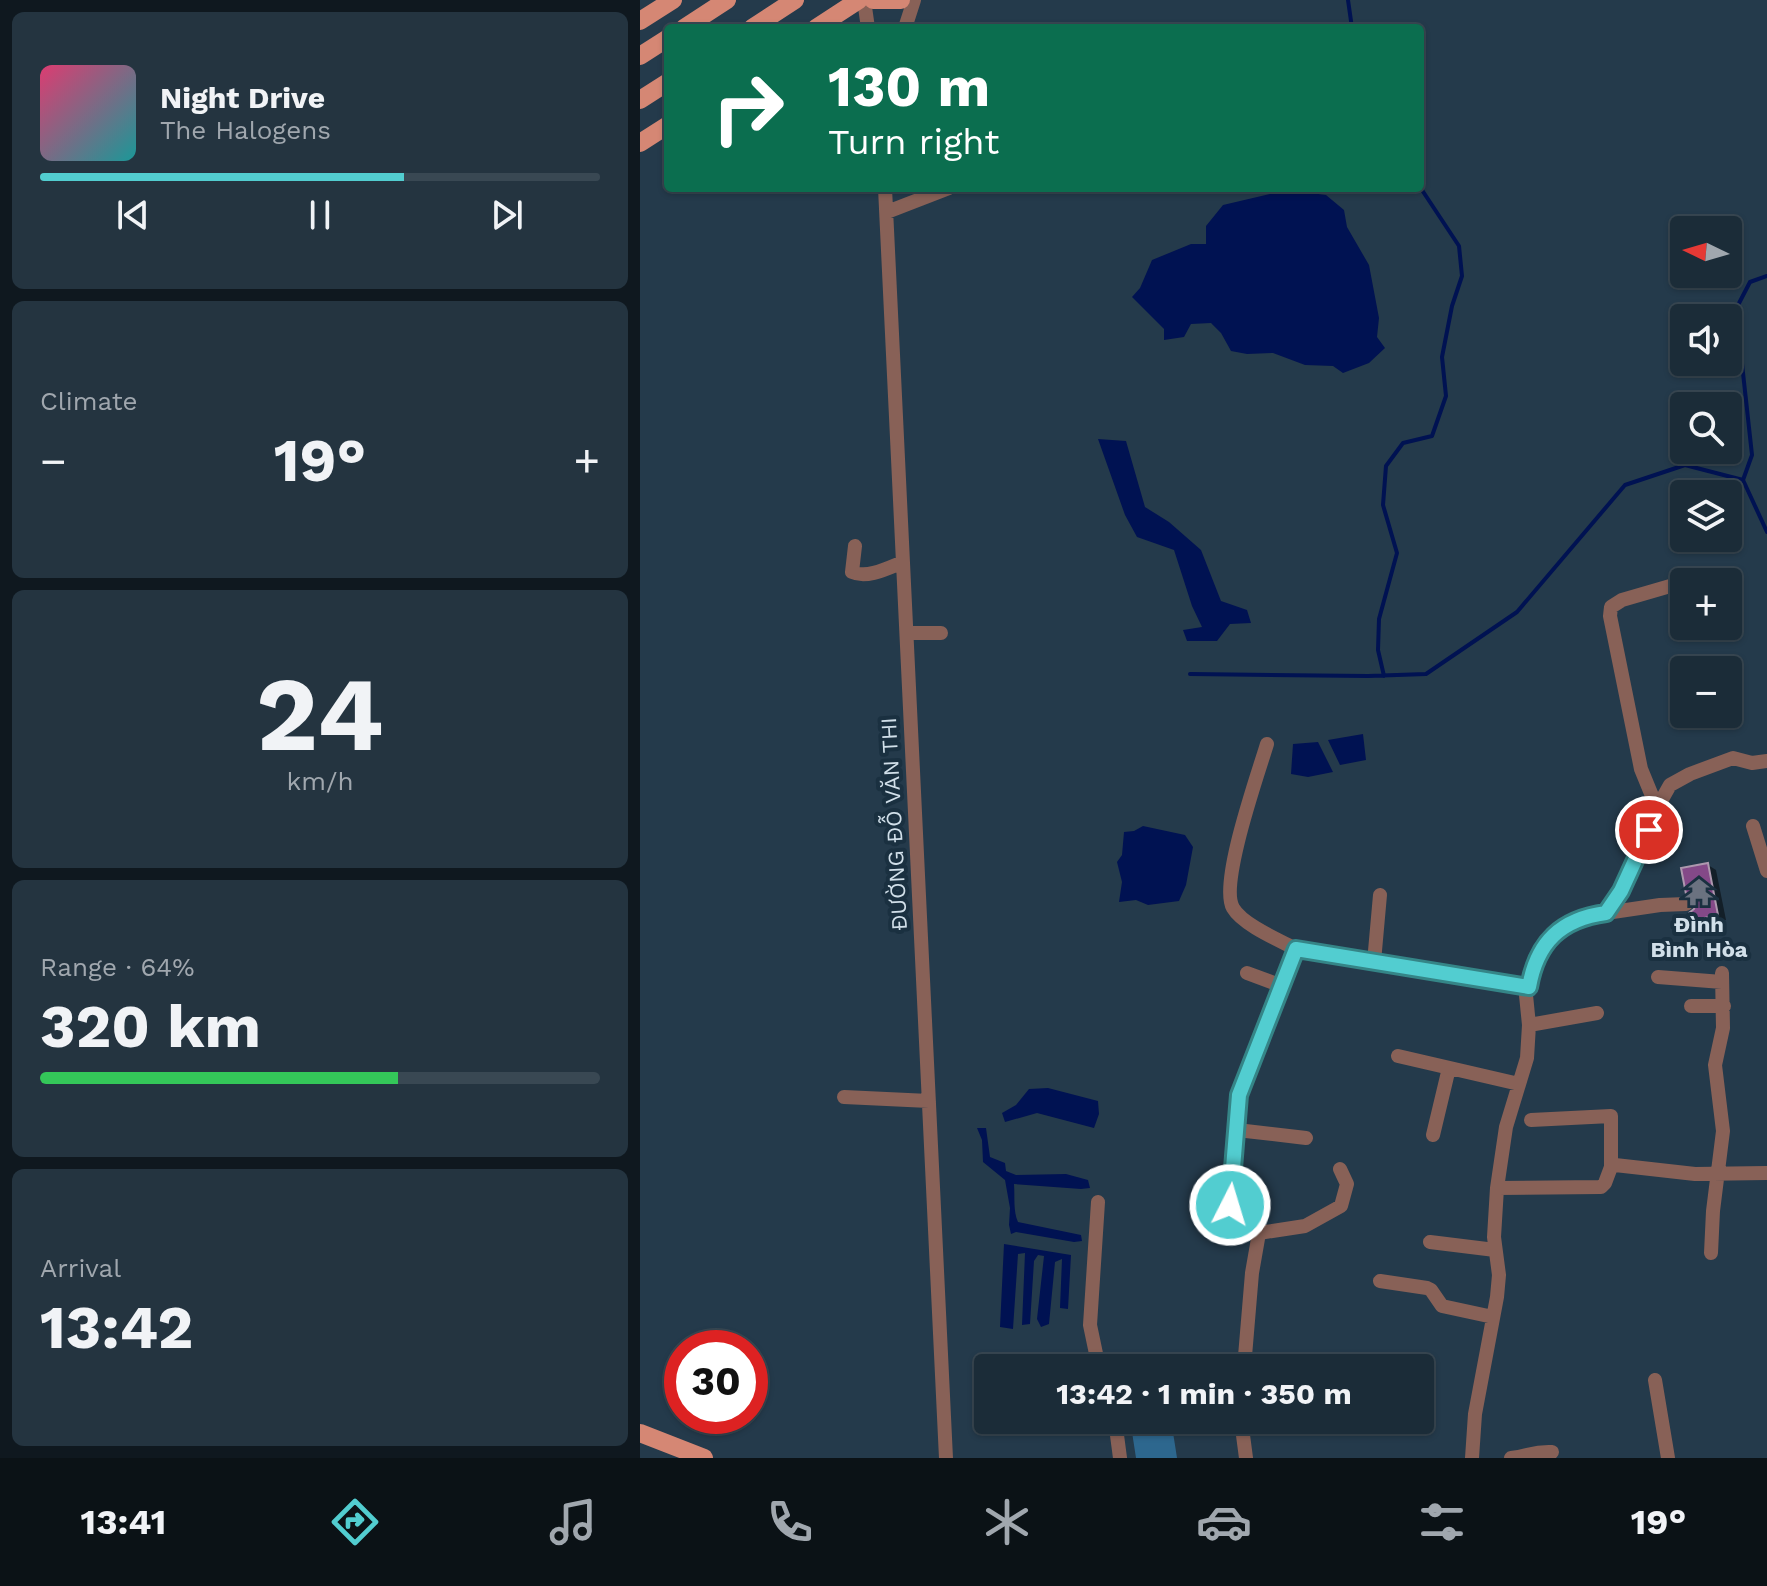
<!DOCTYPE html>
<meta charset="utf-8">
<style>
body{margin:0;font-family:"Work Sans",sans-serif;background:#243440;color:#f1f3f6;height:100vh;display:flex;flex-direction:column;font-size:30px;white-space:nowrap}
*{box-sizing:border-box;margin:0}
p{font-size:26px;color:#a0a7ae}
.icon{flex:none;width:44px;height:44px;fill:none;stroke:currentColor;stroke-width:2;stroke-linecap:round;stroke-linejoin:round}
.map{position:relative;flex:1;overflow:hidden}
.panel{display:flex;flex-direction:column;gap:12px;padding:12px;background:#0f181f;width:640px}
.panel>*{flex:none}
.banner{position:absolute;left:24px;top:24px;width:760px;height:168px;border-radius:8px;box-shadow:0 2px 6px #0004,0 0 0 2px #394853;background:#0b6e4f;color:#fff;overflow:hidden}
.needle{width:52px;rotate:275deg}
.controls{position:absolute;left:1030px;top:216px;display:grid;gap:16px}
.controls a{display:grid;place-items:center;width:72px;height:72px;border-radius:8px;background:#1b2c38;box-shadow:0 2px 6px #0004,0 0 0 2px #394853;font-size:40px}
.speed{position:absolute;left:24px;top:1330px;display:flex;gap:16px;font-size:40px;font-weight:700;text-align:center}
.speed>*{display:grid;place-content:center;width:104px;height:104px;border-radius:50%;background:#1b2c38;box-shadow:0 2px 6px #0004,0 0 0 2px #394853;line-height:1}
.speed .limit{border:12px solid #d22;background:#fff;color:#111}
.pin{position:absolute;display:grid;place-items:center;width:68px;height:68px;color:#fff;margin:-34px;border:4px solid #fff;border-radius:50%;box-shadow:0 2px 8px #0007}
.me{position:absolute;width:88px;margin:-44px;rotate:5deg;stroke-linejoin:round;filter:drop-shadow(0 0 6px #0008)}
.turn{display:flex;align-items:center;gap:28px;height:168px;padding:0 32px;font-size:36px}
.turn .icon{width:104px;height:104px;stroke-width:2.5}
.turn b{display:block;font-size:56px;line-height:68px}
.big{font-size:60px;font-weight:700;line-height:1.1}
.panel .widget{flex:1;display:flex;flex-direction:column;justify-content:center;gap:12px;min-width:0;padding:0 28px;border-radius:12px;background:#243440}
.panel .dial{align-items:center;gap:0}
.dial b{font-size:104px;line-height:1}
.song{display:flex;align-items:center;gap:24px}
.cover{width:96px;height:96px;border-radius:12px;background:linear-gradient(135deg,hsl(340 70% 55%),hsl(180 70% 35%))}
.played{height:8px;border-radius:4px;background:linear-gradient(90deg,#52cdd0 65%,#394853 65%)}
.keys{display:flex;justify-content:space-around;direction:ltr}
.heat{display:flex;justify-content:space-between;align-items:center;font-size:44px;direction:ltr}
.charge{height:12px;border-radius:6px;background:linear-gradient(90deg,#34c759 64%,#394853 0)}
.trip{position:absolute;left:334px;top:1354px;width:460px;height:80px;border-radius:8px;background:#1b2c38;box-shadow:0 2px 6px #0004,0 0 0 2px #394853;font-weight:700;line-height:80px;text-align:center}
.dock{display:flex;height:128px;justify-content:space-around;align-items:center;background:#0b1216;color:#a0a7ae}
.dock .icon{width:56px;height:56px}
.dock .current{color:#52cdd0}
.dock b{font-size:36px;color:#f1f3f6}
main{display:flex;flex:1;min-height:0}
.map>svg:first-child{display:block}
.green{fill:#2d678e}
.water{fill:#001252}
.shadow{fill:#0007}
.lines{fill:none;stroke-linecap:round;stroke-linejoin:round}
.stream{stroke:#001252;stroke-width:4}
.building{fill:#844988;stroke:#ad98ae;stroke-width:2}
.minor{stroke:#886157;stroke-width:14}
.major{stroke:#d58774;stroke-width:18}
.route-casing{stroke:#358587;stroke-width:20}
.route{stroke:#52cdd0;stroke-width:14}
.labels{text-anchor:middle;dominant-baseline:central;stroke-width:8;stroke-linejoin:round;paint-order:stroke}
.street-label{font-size:22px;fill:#d1dfe9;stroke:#1a3040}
.poi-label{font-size:22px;font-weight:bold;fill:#d1dfe9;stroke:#1a3040}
</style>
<main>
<section class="panel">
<div class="widget">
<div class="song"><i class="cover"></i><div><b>Night Drive</b><p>The Halogens</p></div></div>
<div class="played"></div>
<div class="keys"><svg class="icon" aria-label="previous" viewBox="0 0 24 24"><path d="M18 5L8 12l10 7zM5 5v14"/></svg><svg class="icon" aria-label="pause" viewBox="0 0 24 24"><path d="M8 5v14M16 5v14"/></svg><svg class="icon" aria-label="next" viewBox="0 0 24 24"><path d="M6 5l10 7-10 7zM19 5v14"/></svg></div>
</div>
<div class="widget"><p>Climate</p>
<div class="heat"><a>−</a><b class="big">19°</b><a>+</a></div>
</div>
<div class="widget dial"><b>24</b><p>km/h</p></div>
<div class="widget"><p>Range · 64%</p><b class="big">320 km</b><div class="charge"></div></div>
<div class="widget"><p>Arrival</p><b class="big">13:42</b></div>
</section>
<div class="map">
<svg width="1127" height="1458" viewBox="0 0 1127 1458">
<rect width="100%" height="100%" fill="#243a4b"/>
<path class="green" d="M532,1426L537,1458H496L492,1432Z"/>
<path class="water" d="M647,190L686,195L704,210L707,227L729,265L739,318L737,337L745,348L729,363L703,373L693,366L665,365L633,353L607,354L591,351L581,333L571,323L551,324L544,337L524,340V329L492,297L500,288L512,260L551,244H566V226L583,205Z
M458,439L486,441L505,507L529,522L561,550L581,601L607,610L611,623L590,624L577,641H547L543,630L562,627L552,606L534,550L497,537L485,515Z
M723,734L726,760L700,765L688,740Z
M678,742L693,772L668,777L651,774L653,744Z
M503,826L545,835L553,847L546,885L539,901L508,905L496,900L479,902L482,882L477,862L482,855L484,832L494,831Z
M408,1088L458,1101L459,1114L454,1128L397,1113L365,1122L362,1113L376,1105L389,1089Z
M337,1128H346L350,1157L365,1163L366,1171L376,1175L426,1174L448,1180L450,1188L441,1189L374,1184C375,1197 373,1211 378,1222L441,1235L442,1241L434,1242L376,1232L371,1234L369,1225L370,1208L365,1180L343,1162L342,1140Z
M364,1244L431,1255L428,1309L420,1308L422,1259L415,1262L409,1324L401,1327L397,1319L404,1256L398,1255L394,1261L390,1324L382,1325L385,1253L378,1254L373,1329L360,1327Z"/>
<path class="shadow" d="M1068,865L1076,870L1086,920L1062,925L1053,919Z"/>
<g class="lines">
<path class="stream" d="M708,0L712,28
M1103,480L1112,455L1096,309L1110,282L1127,276
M550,674L728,676L786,674L877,612L985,485L1045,465L1103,480L1127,532
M744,676L738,650L739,619L757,553L743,505L746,466L763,443L792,436L806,396L802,357L812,306L822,276L819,246L780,187"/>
</g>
<path class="building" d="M1068,863L1078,915L1051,921L1049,913L1054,909L1056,903L1051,896L1046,894L1041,868Z"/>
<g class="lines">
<path class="minor" d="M224,0L228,28
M265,28L274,0
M245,188L306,1458
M247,212L309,188
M215,546L212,572C227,579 248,568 263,562
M1044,582L1072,574
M267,633H301
M627,744C618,774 579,884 593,908C603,925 639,940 656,949
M1017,808L1001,769L970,616L971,607L982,600L1044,582
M1113,826L1127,871
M966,913L1020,905L1046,904
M734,962L740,895
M607,973L642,986
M1018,977L1082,982
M1051,1006H1084
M889,1025L957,1013
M758,1056L879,1084
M204,1097L289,1101
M891,1120L971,1116V1167
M597,1130L666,1138
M793,1135L809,1068
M857,1188L961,1187L965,1183L971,1167L975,1165L1055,1174L1127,1173
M458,1202L450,1325L459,1368
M619,1233L665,1226L701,1206L707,1184L700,1169
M790,1242L855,1250
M1071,1253L1073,1211L1083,1131L1075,1065L1083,1028L1082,973
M740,1281L787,1288L791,1290L802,1306L853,1317
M604,1368L612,1273L619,1233L600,1229L592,1223L590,1205L599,1095L656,949L889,987
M1015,1380L1028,1458
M475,1420L480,1458
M601,1420L606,1458
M832,1458L835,1414L857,1297L859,1275L854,1237L857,1188L866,1127L887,1058L889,1025L886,995L893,965L914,933L943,916L966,913L981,891L1017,808L1030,785L1050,774L1093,758L1112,763L1127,761
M871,1458C889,1456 893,1451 912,1452"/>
<path class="major" d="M233,0H261
M0,21L33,0
M44,28L87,0
M112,28L155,0
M176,28L219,0
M0,56L28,38
M0,100L28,82
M0,143L28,125
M0,1433L64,1458"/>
</g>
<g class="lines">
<defs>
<path id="route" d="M590,1205L599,1095L656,949L889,987C897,942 921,919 966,913L981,891L1009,830"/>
</defs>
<use href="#route" class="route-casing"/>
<use href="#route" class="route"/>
</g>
<defs>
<symbol id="temple-bare" viewBox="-9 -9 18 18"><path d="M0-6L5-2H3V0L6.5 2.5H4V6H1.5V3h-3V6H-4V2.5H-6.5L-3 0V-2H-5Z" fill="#6b7280" stroke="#1a3040" stroke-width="2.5" paint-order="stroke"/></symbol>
</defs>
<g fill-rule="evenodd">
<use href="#temple-bare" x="1039" y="872" width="40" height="40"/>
</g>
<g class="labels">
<g class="street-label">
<text transform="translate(254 824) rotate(-93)">ĐƯỜNG ĐỖ VĂN THI</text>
</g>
<g class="poi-label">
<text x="1059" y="924">Đình<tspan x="1059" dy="25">Bình Hòa</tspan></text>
</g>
</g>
</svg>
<div class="controls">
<a><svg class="needle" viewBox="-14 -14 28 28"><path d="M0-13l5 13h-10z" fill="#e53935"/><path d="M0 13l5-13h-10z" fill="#a0a7ae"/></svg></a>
<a><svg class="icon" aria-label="sound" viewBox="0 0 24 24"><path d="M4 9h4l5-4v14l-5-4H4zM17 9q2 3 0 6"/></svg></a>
<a><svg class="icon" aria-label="search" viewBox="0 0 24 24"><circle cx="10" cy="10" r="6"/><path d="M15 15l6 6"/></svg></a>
<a><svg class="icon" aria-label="layers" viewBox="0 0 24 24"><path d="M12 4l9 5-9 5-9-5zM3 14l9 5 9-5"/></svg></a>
<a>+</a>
<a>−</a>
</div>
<div class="speed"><div class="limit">30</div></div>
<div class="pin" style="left:1009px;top:830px;background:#d93025"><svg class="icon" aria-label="arrive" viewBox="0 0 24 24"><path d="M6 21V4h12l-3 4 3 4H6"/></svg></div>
<svg class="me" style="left:590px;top:1205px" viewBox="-20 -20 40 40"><circle r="17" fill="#52cdd0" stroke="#fff" stroke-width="3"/><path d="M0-11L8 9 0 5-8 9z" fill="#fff"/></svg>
<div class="trip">13:42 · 1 min · 350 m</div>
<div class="banner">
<div class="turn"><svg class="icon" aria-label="right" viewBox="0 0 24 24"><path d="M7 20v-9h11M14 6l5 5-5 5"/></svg><div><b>130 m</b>Turn right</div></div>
</div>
</div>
</main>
<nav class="dock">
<b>13:41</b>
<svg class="icon current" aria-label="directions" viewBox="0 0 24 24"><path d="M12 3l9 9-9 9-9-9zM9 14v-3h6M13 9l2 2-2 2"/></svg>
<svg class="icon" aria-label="music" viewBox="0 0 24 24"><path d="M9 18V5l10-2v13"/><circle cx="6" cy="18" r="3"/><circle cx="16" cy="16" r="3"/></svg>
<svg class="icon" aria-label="phone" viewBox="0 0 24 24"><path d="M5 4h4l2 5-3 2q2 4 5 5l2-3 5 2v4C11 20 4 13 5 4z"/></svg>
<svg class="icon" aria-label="climate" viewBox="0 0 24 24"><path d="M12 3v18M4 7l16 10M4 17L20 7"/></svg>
<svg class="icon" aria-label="car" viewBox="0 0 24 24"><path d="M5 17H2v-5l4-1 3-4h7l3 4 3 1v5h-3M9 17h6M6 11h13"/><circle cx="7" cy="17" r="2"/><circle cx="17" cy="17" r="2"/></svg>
<svg class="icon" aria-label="filters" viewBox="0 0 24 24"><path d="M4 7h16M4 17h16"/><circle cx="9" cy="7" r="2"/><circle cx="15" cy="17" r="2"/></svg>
<b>19°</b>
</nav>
